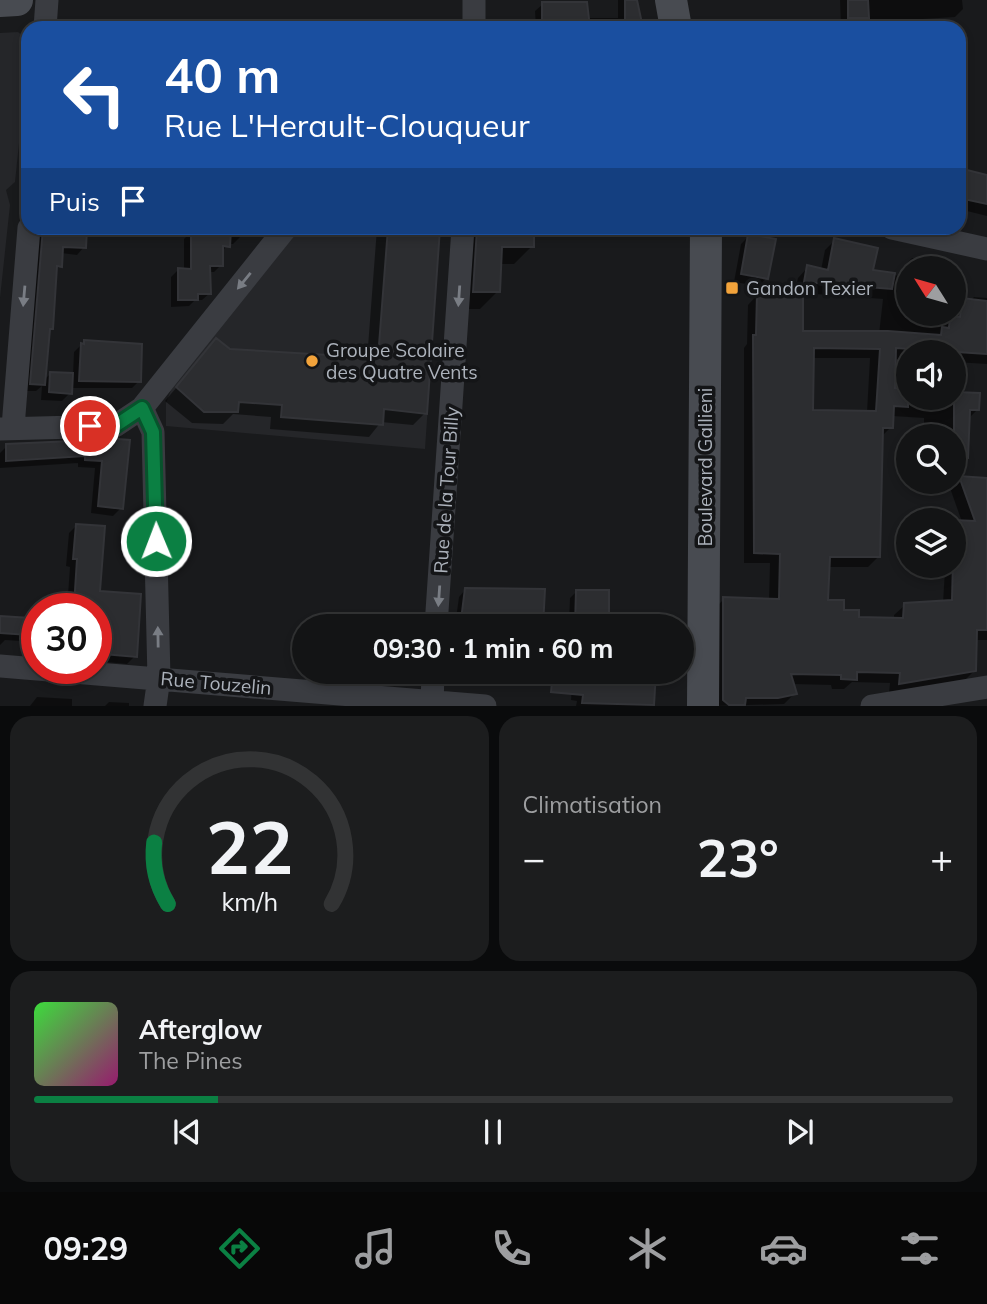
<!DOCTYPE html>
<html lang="fr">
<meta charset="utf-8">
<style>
body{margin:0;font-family:Mulish,sans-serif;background:#1c1d1e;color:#f1f3f6;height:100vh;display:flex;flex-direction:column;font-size:26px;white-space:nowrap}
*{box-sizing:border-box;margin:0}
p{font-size:23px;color:#9d9ea0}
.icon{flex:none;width:38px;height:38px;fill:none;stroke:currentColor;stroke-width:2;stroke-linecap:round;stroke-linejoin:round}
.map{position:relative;height:706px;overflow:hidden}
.side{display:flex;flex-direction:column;gap:10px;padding:10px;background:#0a0b0c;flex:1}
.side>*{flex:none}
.guide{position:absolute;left:21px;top:21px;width:945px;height:214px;border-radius:21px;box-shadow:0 4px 10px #0003,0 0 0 2px #323334;background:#1a4fa0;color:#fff;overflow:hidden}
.needle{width:46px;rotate:307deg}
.fabs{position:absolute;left:896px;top:256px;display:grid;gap:14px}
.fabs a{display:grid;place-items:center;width:70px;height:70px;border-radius:50%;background:#131415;box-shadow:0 4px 10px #0003,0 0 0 2px #323334;font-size:35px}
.speed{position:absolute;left:21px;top:593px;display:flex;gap:14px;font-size:35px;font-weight:700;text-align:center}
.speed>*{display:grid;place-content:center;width:91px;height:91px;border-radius:50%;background:#131415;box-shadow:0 4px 10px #0003,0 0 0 2px #323334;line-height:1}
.speed .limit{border:10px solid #d22;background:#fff;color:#111}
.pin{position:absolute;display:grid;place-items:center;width:60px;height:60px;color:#fff;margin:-30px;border:4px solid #fff;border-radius:50%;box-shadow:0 2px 7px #0007}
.me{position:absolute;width:77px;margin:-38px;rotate:359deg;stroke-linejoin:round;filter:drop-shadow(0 0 5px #0008)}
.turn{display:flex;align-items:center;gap:24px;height:147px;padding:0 28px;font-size:32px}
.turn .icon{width:91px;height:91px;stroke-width:2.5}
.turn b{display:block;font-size:49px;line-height:60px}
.then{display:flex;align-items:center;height:66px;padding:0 28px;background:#0003;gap:14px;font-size:26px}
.big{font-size:52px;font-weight:700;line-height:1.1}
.side .card{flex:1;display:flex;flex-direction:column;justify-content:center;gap:10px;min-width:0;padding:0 24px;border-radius:21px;background:#1c1d1e}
.side .dial{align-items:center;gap:0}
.dial svg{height:182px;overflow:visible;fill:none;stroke:#323334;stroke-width:7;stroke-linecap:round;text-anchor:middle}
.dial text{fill:#f1f3f6;stroke:none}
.song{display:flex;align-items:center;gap:21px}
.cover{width:84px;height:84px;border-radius:10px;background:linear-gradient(135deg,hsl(120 70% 55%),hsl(320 70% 35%))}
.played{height:7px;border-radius:4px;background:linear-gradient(90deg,#0b8043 20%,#323334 20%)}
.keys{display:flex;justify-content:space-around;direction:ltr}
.heat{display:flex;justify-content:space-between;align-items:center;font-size:38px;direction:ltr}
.side .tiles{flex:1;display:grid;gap:10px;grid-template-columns:1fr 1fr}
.card:last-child{grid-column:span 2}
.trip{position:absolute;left:292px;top:614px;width:402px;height:70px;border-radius:35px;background:#131415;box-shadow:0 4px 10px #0003,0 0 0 2px #323334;font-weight:700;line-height:70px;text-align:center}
.tab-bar{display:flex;height:112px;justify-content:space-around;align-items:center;background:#080808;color:#9d9ea0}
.tab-bar .icon{width:49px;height:49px}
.tab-bar .current{color:#0b8043}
.tab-bar b{font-size:32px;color:#f1f3f6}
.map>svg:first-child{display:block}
.built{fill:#252629}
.shadow{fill:#0007;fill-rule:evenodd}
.building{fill:#2c2d30;stroke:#333438;stroke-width:2;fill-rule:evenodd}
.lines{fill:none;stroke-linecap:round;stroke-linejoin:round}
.street{stroke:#3a3c41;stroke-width:23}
.secondary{stroke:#484b51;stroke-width:32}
.oneway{fill:#797d84}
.route-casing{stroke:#07532c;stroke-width:18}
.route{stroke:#0b8043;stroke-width:12}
.poi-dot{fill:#f2a33b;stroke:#141517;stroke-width:2.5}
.labels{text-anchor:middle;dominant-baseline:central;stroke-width:7;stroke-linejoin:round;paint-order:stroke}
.poi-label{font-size:19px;fill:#acb2bb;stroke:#141517;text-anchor:start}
.street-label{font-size:19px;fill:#acb2bb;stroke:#141517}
</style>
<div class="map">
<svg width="987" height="706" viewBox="0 0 987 706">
<rect width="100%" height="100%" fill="#191a1c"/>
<path class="built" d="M18,32L28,41V56L15,182L6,190L10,205L0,298V33Z
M300,228H440L425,449L166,426V403L171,390Z"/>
<path class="shadow" d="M618,0H635L641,28H536L535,11L543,4L587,18H618Z
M840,0H962L963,9L955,17L875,22L874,28H841Z
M370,19L371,28H348L354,20Z
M445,21V28H403L407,24Z
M959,169L987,176V216L959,209Z
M37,228L86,230L84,247L77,255L61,253L60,266L55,271L44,380L51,373L73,375L74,352L85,341L139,381L132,388H70V393L62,401L41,400L42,386L36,391H24Z
M219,228H240V237L233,244H228L221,253V265L214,272H208L210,293L202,300H195L189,306L171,307V277L178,270H184V239L192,231H219Z
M377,228H438L425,413L413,425L381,422L369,437L270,429L271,417L233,414L223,424L192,423L165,401L216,341L229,351L367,360Z
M476,228H532V246L514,264H500L498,291L480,309H456L459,245Z
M580,228H625L621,232L581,233Z
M749,236L767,278L758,286L734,282L741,244Z
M835,240L871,272L901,276L902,268L912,258L941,264V268H908V313H954V299L970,301L974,297L987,298V364L954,362V352H908V360L894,359V390L908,391V397H954V393L978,395L977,410L967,420L964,475L962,478L987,479V640H975V670L964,681L889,693L890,683L852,682L844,689H832L831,685L792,684L795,693L784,704L714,706V609L724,599L769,600L770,563H744V348L747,344L748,305L758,294L794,295L798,278L808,267L821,270L825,250ZM801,293L883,299L879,334L802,333ZM812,358H870L867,412H811ZM892,416L924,418V436H954V481H928V485L952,486L950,488L962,522L954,521V565H940V569H945L943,603L905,605L894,615V620L857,619L826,601L828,567H868L878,557L881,437L891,427Z
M128,442L121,508L113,516L91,513L95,468L78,467V463L0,468V453L7,446Z
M77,525L98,593L135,656L127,664L96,661V609H67L70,567L66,566L69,533Z
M465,590L541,621L569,622L570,598L577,591L608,592V626H455L459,597Z
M0,618L27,634L20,641L5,640L0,645Z
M573,672H655L653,706H576L577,701L571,700Z
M37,697L72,699V706H30Z
M109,702L129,703V706H105Z"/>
<path class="building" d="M625,0H637L643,28H625Z
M848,0H868L869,18H848Z
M542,2H587L590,28H542Z
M959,168L987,175V204L959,198Z
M43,228H87L86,248L63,247L62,267L57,266L53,329H50L45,385L30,384Z
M388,228H440L427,414L384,409L383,425L281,417L282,405L239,402L238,412H204L176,387L216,338L230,349L378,358Z
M477,228H534V247H502L500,292H473Z
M191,229H231L230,247L223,246V266H210L211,294H198V300H178V268L191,269Z
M748,234L776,239L768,279L741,274Z
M834,238L878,248L873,270L895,273L892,289L804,282L807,265L828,270Z
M757,293L803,294V331H888L941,335L942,327L949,328L950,316L960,317L962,298L987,301V354L896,348L895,388L908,389V407L894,406L893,428H883L880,557H830L828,600H844V610H859V617L903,618L904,603L952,600L954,520L975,521L959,476L987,478V630H977L976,671L899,684L900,673L857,672V680L841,679V675L791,674L797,694L778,698H746L745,705H729L723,700V597L779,599L780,554L754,553L753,335H756ZM814,348L880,349L876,411L813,410Z
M84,340L142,344L141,382L79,381L81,343L84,344Z
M50,372L73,373L72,394L49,392Z
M954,392L980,393L979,410H970L968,458L954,457Z
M118,439L130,440L123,509L98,506L102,461L85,460V456L6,461V444Z
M76,524L105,526L100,591L141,594L137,657L103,654V651L96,650V608L74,606L77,559H73Z
M465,588L545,589L543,626H464L465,620H461Z
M576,590H609V623L604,622V626H575Z
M0,616L30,618L29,635L0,633Z
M553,672H656L654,705L582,703L583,695L551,692Z"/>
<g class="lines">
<path class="street" d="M45,28L47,0
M474,28V0
M892,228L987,249
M142,408L153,432L159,678L155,706
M13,427L29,228
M0,429L115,426L142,408L286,228
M436,626L463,228
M0,666L485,706
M432,706L433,672
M872,706L987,687"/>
<path class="secondary" d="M671,0L676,28
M0,1L17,0
M703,706L706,228"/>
</g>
<defs><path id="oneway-solid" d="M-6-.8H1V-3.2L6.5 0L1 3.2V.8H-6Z" transform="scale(1.75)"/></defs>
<g class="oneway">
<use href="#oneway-solid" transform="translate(244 281) rotate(129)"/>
<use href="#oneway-solid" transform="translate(24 296) rotate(95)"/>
<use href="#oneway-solid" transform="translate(459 296) rotate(94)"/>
<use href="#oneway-solid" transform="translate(439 596) rotate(94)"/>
<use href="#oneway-solid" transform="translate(158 637) rotate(-91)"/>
</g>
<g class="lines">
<defs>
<path id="route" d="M90,426H115L142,408L153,432L156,541"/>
</defs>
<use href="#route" class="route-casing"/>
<use href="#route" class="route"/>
</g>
<g class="poi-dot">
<rect x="725" y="281" width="14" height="14" rx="3.5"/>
<circle cx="312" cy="361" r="7"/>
</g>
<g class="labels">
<g class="poi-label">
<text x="746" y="288">Gandon Texier</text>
<text x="326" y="350">Groupe Scolaire<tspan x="326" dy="22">des Quatre Vents</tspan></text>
</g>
<g class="street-label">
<text transform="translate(705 467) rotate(-90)">Boulevard Gallieni</text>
<text transform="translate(446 490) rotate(-86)">Rue de la Tour Billy</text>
<text transform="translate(216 683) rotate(5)">Rue Touzelin</text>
</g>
</g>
</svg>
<div class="fabs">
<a><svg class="needle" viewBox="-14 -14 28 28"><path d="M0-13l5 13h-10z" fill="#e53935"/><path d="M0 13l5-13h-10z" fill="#9d9ea0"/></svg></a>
<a><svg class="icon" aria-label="sound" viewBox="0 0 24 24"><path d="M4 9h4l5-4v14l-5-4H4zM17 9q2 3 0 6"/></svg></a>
<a><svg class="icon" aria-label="search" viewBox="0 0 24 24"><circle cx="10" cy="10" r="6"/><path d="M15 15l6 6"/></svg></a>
<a><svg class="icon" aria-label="layers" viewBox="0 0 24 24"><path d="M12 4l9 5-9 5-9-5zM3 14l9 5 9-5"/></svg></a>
</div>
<div class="speed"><div class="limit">30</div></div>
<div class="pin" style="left:90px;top:426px;background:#d93025"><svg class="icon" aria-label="arrive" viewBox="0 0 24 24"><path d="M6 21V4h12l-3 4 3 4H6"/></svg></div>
<svg class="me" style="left:156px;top:541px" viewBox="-20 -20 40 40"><circle r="17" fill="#0b8043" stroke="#fff" stroke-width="3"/><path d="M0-11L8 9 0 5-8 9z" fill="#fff"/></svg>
<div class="trip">09:30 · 1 min · 60 m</div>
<div class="guide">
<div class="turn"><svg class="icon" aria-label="left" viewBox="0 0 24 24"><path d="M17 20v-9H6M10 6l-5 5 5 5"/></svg><div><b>40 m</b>Rue L'Herault-Clouqueur</div></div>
<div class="then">Puis<svg class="icon" aria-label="arrive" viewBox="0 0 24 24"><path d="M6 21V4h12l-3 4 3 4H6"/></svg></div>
</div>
</div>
<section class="side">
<div class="tiles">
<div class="card dial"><svg viewBox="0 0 100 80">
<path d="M14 69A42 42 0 1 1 86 69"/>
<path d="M14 69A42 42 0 0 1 8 42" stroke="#0b8043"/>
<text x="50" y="56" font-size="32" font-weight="700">22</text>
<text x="50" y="72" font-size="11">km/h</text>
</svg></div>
<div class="card"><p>Climatisation</p>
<div class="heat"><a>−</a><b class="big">23°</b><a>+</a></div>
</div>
<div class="card">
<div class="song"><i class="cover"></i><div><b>Afterglow</b><p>The Pines</p></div></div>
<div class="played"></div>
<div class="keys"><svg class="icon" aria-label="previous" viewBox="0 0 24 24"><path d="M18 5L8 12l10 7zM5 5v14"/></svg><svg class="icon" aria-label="pause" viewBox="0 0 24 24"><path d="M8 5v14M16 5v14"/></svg><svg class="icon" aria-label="next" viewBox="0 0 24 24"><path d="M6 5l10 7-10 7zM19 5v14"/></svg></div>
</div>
</div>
</section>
<nav class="tab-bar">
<b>09:29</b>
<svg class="icon current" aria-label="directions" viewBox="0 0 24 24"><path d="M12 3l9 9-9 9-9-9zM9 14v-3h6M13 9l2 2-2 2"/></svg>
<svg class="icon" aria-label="music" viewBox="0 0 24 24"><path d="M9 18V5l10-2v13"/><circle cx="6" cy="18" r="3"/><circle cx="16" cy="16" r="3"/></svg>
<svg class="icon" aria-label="phone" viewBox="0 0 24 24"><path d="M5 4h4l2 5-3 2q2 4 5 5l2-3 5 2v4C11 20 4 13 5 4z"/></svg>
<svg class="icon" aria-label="climate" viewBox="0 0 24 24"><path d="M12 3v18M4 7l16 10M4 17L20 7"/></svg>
<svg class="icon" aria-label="car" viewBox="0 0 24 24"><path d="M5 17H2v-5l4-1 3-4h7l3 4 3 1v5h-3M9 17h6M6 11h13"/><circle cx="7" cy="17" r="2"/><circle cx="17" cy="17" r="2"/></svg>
<svg class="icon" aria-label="filters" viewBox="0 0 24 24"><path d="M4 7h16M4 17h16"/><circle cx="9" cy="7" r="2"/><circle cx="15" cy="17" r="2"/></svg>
</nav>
